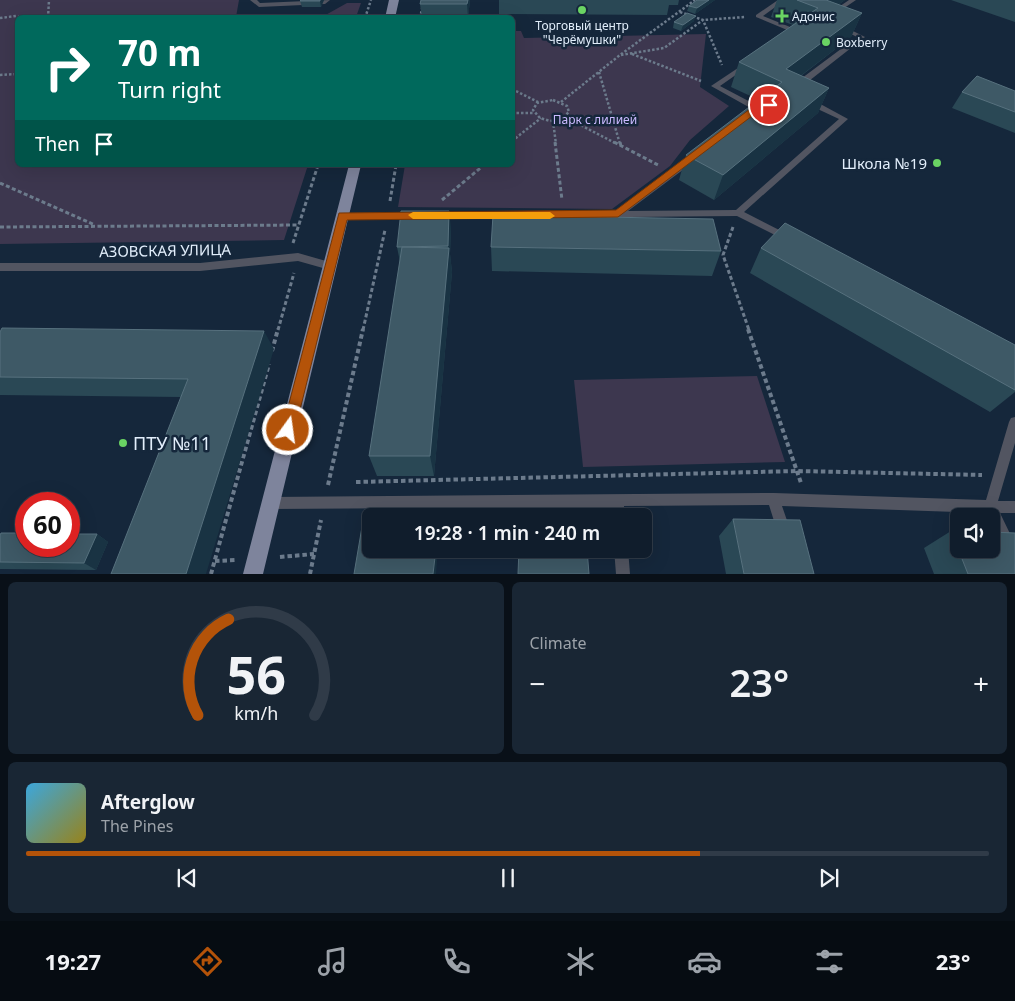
<!DOCTYPE html>
<meta charset="utf-8">
<style>
body{margin:0;font-family:"Noto Sans",sans-serif;background:#192634;color:#f1f3f6;height:100vh;display:flex;flex-direction:column;font-size:19px;white-space:nowrap}
*{box-sizing:border-box;margin:0}
p{font-size:16px;color:#9ca2a9}
.icon{flex:none;width:28px;height:28px;fill:none;stroke:currentColor;stroke-width:2;stroke-linecap:round;stroke-linejoin:round}
.map{position:relative;height:574px;overflow:hidden}
.sheet{display:flex;flex-direction:column;gap:8px;padding:8px;background:#091018;flex:1}
.sheet>*{flex:none}
.guide{position:absolute;left:15px;top:15px;width:500px;height:152px;border-radius:8px;box-shadow:0 5px 20px #0002,0 0 0 1px #303b48;background:#00695c;color:#fff;overflow:hidden}
.fabs{position:absolute;left:950px;top:508px;display:grid;gap:10px}
.fabs a{display:grid;place-items:center;width:50px;height:50px;border-radius:8px;background:#101d2c;box-shadow:0 5px 20px #0002,0 0 0 1px #303b48;font-size:25px}
.speed{position:absolute;left:15px;top:492px;display:flex;gap:10px;font-size:25px;font-weight:700;text-align:center}
.speed>*{display:grid;place-content:center;width:65px;height:65px;border-radius:50%;background:#101d2c;box-shadow:0 5px 20px #0002,0 0 0 1px #303b48;line-height:1}
.speed .limit{border:8px solid #d22;background:#fff;color:#111}
.pin{position:absolute;display:grid;place-items:center;width:42px;height:42px;color:#fff;margin:-21px;border:2px solid #fff;border-radius:50%;box-shadow:0 1px 5px #0007}
.me{position:absolute;width:55px;margin:-28px;rotate:14deg;stroke-linejoin:round;filter:drop-shadow(0 0 4px #0008)}
.turn{display:flex;align-items:center;gap:18px;height:105px;padding:0 20px;font-size:22px}
.turn .icon{width:65px;height:65px;stroke-width:2.5}
.turn b{display:block;font-size:35px;line-height:42px}
.then{display:flex;align-items:center;height:48px;padding:0 20px;background:#0003;gap:10px;font-size:19px}
.big{font-size:38px;font-weight:600;line-height:1.1}
.sheet .tile{flex:1;display:flex;flex-direction:column;justify-content:center;gap:8px;min-width:0;padding:0 18px;border-radius:8px;background:#192634}
.sheet .dial{align-items:center;gap:0}
.dial svg{height:130px;overflow:visible;fill:none;stroke:#303b48;stroke-width:7;stroke-linecap:round;text-anchor:middle}
.dial text{fill:#f1f3f6;stroke:none}
.song{display:flex;align-items:center;gap:15px}
.cover{width:60px;height:60px;border-radius:8px;background:linear-gradient(135deg,hsl(200 70% 55%),hsl(50 70% 35%))}
.played{height:5px;border-radius:2px;background:linear-gradient(90deg,#b45309 70%,#303b48 70%)}
.keys{display:flex;justify-content:space-around;direction:ltr}
.heat{display:flex;justify-content:space-between;align-items:center;font-size:28px;direction:ltr}
.sheet .tiles{flex:1;display:grid;gap:8px;grid-template-columns:1fr 1fr}
.tile:last-child{grid-column:span 2}
.trip{position:absolute;left:362px;top:508px;width:290px;height:50px;border-radius:8px;background:#101d2c;box-shadow:0 5px 20px #0002,0 0 0 1px #303b48;font-weight:600;line-height:50px;text-align:center}
.tab-bar{display:flex;height:80px;justify-content:space-around;align-items:center;background:#060c12;color:#9ca2a9}
.tab-bar .icon{width:35px;height:35px}
.tab-bar .current{color:#b45309}
.tab-bar b{font-size:22px;color:#f1f3f6}
.map>svg:first-child{display:block}
.green{fill:#3d374f}
.lines{fill:none;stroke-linecap:round;stroke-linejoin:round}
.path-far2{stroke:#6c7b8c;stroke-width:2.5;stroke-dasharray:2.5 2;stroke-linecap:butt}
.path-far1{stroke:#6c7b8c;stroke-width:3;stroke-dasharray:4 2.5;stroke-linecap:butt}
.path{stroke:#6c7b8c;stroke-width:4;stroke-dasharray:4.5 3;stroke-linecap:butt}
.service{fill:#525561;fill-rule:evenodd}
.primary{fill:#7e849c;fill-rule:evenodd}
.wall{fill:#2a4855}
.shaded-wall{fill:#193343}
.building{fill:#3e5966;stroke:#57717e}
.route{fill:#b45309;stroke:#753606}
.slow{fill:#f59e0b}
.poi-dot{fill:#6ad363;stroke:#15273b;stroke-width:2}
.labels{text-anchor:middle;dominant-baseline:central;stroke-width:5;stroke-linejoin:round;paint-order:stroke}
.far-poi-label{font-size:12px;fill:#e2eefb;stroke:#15273b;text-anchor:start}
.far-park-label{font-size:12px;fill:#cbbaff;stroke:#15273b}
.poi-label{font-size:15px;fill:#e2eefb;stroke:#15273b;text-anchor:end}
.street-label{font-size:15px;fill:#e2eefb;stroke:#15273b}
.near-poi-label{font-size:18px;fill:#e2eefb;stroke:#15273b;text-anchor:start}
</style>
<div class="map">
<svg width="1015" height="574" viewBox="0 0 1015 574">
<rect width="100%" height="100%" fill="#15273b"/>
<path class="green" d="M0,0H239L236,17L18,18V165H308L284,240L0,244Z
M347,3H361L356,17H322Z
M513,31H521L524,38L706,34L700,87L729,106L690,140L670,166L612,209L398,207L405,165H512Z
M757,376L785,462L583,467L574,380Z"/>
<g class="lines">
<path class="path-far2" d="M680,12L703,20L745,17
M0,18L16,16L26,18
M48,18L49,0
M365,18L371,0
M420,18L424,0
M632,54L701,81
M621,55L664,48L703,20L722,65
M599,72L620,144
M0,75L18,74
M512,89L538,102
M553,100L567,106L569,112L561,119L550,121L540,118L533,110L537,103Z
M561,102L620,55L695,0
M512,113H534
M565,117L617,144
M553,121L556,144
M512,141L541,118"/>
<path class="path-far1" d="M555,142L562,200
M614,142L660,166
M620,142L621,146
M0,183L95,225
M442,200L484,165
M390,201L396,165
M0,227L299,225
M733,227L723,255L749,330
M293,243L318,165
M278,330L294,273
M363,330L385,230"/>
<path class="path" d="M748,329L801,483
M272,351L278,329
M356,482L797,471L982,475
M328,485L363,329
M280,557L314,554
M215,561L236,560
M211,574L269,364
M310,574L321,520"/>
<path class="service" d="M250,0H257L260,3L330,0L325,4L259,7Z
M778,0H785L763,16L795,29L801,30V32H792L756,17V15Z
M849,0H856L834,15H830V13Z
M839,26H843L865,37L800,88H794V84L857,37L839,28Z
M744,64L750,65L720,86L758,106L766,105V109L754,110L711,86Z
M807,100H813L848,119L744,212L791,236L793,238L791,240H785L737,216L521,218L516,215L521,212L616,211L693,155L696,156V160L628,211L736,210L839,119L807,104Z
M414,212L419,215L414,218L343,219L338,216L343,213Z
M436,212H506L511,215L506,218H436L431,215Z
M298,253L333,263L335,266L330,270L298,261L200,271H0V263H200Z
M1015,417V443L998,501H1015V513H1000L1015,544V565L1010,563L991,524V516H988L986,513L782,506L791,532L789,537L784,539L779,537L769,505L624,506V516H612L611,507L270,509L265,507L264,503L265,499L270,497L774,493L986,500L1009,422L1011,418Z
M614,549H628L630,574H616Z"/>
<path class="primary" d="M389,0H399L395,18H385Z
M349,165H361L263,574H243Z"/>
</g>
<path class="wall" d="M301,0H324L321,7H302L300,1Z
M421,0H470L468,18H422L420,4Z
M499,0H679L678,5H669L667,15L499,14Z
M697,0H715L695,14L687,11L689,6Z
M777,0H845L838,5L862,13L851,37L801,76L829,88L818,113L714,200L679,180L686,155L759,100L731,87L739,62L793,25L771,17Z
M951,0H1015V22Z
M694,21L681,31L673,28L674,22Z
M1015,91V133L952,108L962,92Z
M451,227L450,254L452,272L434,476H377L369,456L400,262L397,247Z
M491,247L721,251L712,276L492,271Z
M761,248L1015,345V392L990,412L750,273Z
M0,332L274,349L181,397L0,395Z
M733,519L814,574H726L719,536Z
M951,531L1015,574H934L924,548Z
M97,534L108,542L96,570L0,569V535Z"/>
<path class="shaded-wall" d="M320,0H324L321,7L320,1Z
M468,0H470L468,18L467,4Z
M709,0H715L695,14L697,8Z
M822,0H845L813,22Z
M862,13L851,37L778,93L786,69Z
M696,16L694,21L681,31L683,25Z
M829,88L818,113L714,200L723,175Z
M449,211L451,227L450,254L452,272L434,476L430,456L448,254V246Z
M264,331L274,349L206,574H186Z
M97,534L108,542L96,570L84,563Z
M436,549H438L436,574H433Z"/>
<path class="building" d="M301,0H320V1H300Z
M421,0H468L467,4H420Z
M697,0H709L697,8L689,6Z
M797,0H826L862,13L786,69L829,88L723,175L686,155L782,82L739,62L818,8Z
M687,13L696,16L683,25L674,22Z
M977,76L1015,91V112L962,92Z
M401,211H449L448,246L397,247Z
M493,215L713,219L721,251L491,247Z
M785,223L1015,345V390L761,248Z
M402,247L449,248L430,456H369Z
M2,328L264,331L186,574H111L188,379L0,377V332Z
M733,519L800,520L814,574H744Z
M363,521H371V549H436L433,574H354Z
M951,531H959V549H991V532L1015,533V574H968Z
M1,533H26V546H69V534H97L84,563L0,562V535Z
M519,549H587L589,574H518Z"/>
<path class="route" d="M769,102L774,105L760,110L618,217L347,220L295,430L293,435L288,437L284,435L282,430L339,213L616,210L754,106Z"/>
<path class="slow" d="M413,212H550L555,216L550,219H413L408,215Z"/>
<g class="poi-dot">
<circle cx="582" cy="10" r="5"/>
<path d="M779.5 8.5h5v5h5v5h-5v5h-5v-5h-5v-5h5z"/>
<circle cx="826" cy="42" r="5"/>
<circle cx="937" cy="163" r="5"/>
<circle cx="123" cy="443" r="5"/>
</g>
<g class="labels">
<g class="far-poi-label">
<text x="792" y="16">Адонис</text>
<text x="582" y="25" text-anchor="middle">Торговый центр<tspan x="582" dy="14">"Черёмушки"</tspan></text>
<text x="836" y="42">Boxberry</text>
</g>
<g class="far-park-label">
<text x="595" y="119">Парк с лилией</text>
</g>
<g class="poi-label">
<text x="927" y="163">Школа №19</text>
</g>
<g class="street-label">
<text transform="translate(165 250) rotate(-1)">АЗОВСКАЯ УЛИЦА</text>
</g>
<g class="near-poi-label">
<text x="133" y="443">ПТУ №11</text>
</g>
</g>
</svg>
<div class="fabs">
<a><svg class="icon" aria-label="sound" viewBox="0 0 24 24"><path d="M4 9h4l5-4v14l-5-4H4zM17 9q2 3 0 6"/></svg></a>
</div>
<div class="speed"><div class="limit">60</div></div>
<div class="pin" style="left:769px;top:105px;background:#d93025"><svg class="icon" aria-label="arrive" viewBox="0 0 24 24"><path d="M6 21V4h12l-3 4 3 4H6"/></svg></div>
<svg class="me" style="left:288px;top:430px" viewBox="-20 -20 40 40"><circle r="17" fill="#b45309" stroke="#fff" stroke-width="3"/><path d="M0-11L8 9 0 5-8 9z" fill="#fff"/></svg>
<div class="trip">19:28 · 1 min · 240 m</div>
<div class="guide">
<div class="turn"><svg class="icon" aria-label="right" viewBox="0 0 24 24"><path d="M7 20v-9h11M14 6l5 5-5 5"/></svg><div><b>70 m</b>Turn right</div></div>
<div class="then">Then<svg class="icon" aria-label="arrive" viewBox="0 0 24 24"><path d="M6 21V4h12l-3 4 3 4H6"/></svg></div>
</div>
</div>
<section class="sheet">
<div class="tiles">
<div class="tile dial"><svg viewBox="0 0 100 80">
<path d="M14 69A42 42 0 1 1 86 69"/>
<path d="M14 69A42 42 0 0 1 33 10" stroke="#b45309"/>
<text x="50" y="56" font-size="32" font-weight="700">56</text>
<text x="50" y="72" font-size="11">km/h</text>
</svg></div>
<div class="tile"><p>Climate</p>
<div class="heat"><a>−</a><b class="big">23°</b><a>+</a></div>
</div>
<div class="tile">
<div class="song"><i class="cover"></i><div><b>Afterglow</b><p>The Pines</p></div></div>
<div class="played"></div>
<div class="keys"><svg class="icon" aria-label="previous" viewBox="0 0 24 24"><path d="M18 5L8 12l10 7zM5 5v14"/></svg><svg class="icon" aria-label="pause" viewBox="0 0 24 24"><path d="M8 5v14M16 5v14"/></svg><svg class="icon" aria-label="next" viewBox="0 0 24 24"><path d="M6 5l10 7-10 7zM19 5v14"/></svg></div>
</div>
</div>
</section>
<nav class="tab-bar">
<b>19:27</b>
<svg class="icon current" aria-label="directions" viewBox="0 0 24 24"><path d="M12 3l9 9-9 9-9-9zM9 14v-3h6M13 9l2 2-2 2"/></svg>
<svg class="icon" aria-label="music" viewBox="0 0 24 24"><path d="M9 18V5l10-2v13"/><circle cx="6" cy="18" r="3"/><circle cx="16" cy="16" r="3"/></svg>
<svg class="icon" aria-label="phone" viewBox="0 0 24 24"><path d="M5 4h4l2 5-3 2q2 4 5 5l2-3 5 2v4C11 20 4 13 5 4z"/></svg>
<svg class="icon" aria-label="climate" viewBox="0 0 24 24"><path d="M12 3v18M4 7l16 10M4 17L20 7"/></svg>
<svg class="icon" aria-label="car" viewBox="0 0 24 24"><path d="M5 17H2v-5l4-1 3-4h7l3 4 3 1v5h-3M9 17h6M6 11h13"/><circle cx="7" cy="17" r="2"/><circle cx="17" cy="17" r="2"/></svg>
<svg class="icon" aria-label="filters" viewBox="0 0 24 24"><path d="M4 7h16M4 17h16"/><circle cx="9" cy="7" r="2"/><circle cx="15" cy="17" r="2"/></svg>
<b>23°</b>
</nav>
